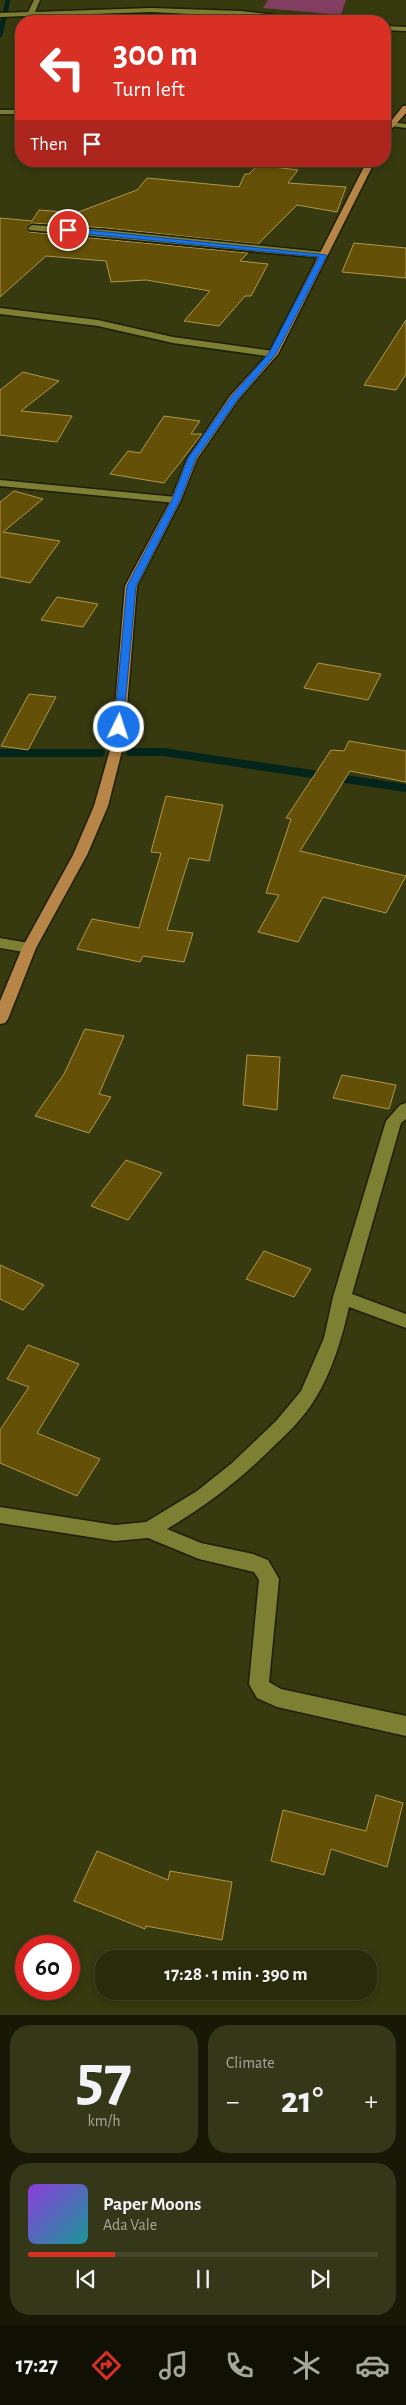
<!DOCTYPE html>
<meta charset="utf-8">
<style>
body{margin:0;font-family:"Alegreya Sans",sans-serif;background:#353719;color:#f1f3f6;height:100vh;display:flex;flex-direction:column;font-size:19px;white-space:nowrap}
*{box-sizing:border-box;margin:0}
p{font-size:16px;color:#a5a79d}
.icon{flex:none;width:28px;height:28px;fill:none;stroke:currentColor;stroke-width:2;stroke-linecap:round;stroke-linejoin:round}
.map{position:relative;height:2015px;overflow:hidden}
.sheet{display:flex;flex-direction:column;gap:10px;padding:10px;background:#171806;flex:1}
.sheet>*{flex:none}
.hud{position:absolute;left:15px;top:15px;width:376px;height:152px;border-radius:20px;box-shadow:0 2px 8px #0003,0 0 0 1px #45472c;background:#d93025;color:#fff;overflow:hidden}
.speed{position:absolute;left:15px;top:1935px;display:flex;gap:10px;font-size:25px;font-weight:700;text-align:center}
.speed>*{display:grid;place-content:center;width:65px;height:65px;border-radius:50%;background:#292b0b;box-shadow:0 2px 8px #0003,0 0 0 1px #45472c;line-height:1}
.speed .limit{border:8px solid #d22;background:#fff;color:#111}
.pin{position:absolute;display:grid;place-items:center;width:42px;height:42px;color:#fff;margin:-21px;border:2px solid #fff;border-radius:50%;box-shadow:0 1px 5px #0007}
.me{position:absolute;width:55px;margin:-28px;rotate:4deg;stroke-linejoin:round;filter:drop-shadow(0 0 4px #0008)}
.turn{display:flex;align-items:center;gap:18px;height:105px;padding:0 15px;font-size:22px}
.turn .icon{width:65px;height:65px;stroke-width:2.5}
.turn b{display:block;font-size:35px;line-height:42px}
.then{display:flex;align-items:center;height:48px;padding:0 15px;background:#0003;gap:10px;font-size:19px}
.big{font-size:38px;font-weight:700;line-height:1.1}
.sheet .tile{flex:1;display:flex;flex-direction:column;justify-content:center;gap:8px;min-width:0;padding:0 18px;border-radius:20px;background:#353719}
.sheet .dial{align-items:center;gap:0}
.dial b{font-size:65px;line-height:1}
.song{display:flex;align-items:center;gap:15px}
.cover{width:60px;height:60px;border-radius:8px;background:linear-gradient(135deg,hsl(270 70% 55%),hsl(180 70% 35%))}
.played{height:5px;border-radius:2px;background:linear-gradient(90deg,#d93025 25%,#45472c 25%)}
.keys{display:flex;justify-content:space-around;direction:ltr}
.heat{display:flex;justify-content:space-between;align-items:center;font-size:28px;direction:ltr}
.sheet .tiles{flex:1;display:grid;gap:10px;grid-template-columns:1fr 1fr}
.tile:last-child{grid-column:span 2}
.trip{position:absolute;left:95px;top:1950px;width:282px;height:50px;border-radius:20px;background:#292b0b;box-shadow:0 2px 8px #0003,0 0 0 1px #45472c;font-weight:700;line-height:50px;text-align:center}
.dock{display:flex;height:80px;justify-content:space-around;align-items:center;background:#101104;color:#a5a79d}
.dock .icon{width:35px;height:35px}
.dock .active{color:#d93025}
.dock b{font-size:22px;color:#f1f3f6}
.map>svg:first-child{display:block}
.green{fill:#823e60}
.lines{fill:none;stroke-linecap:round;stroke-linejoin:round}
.stream-far1{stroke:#03251c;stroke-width:5}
.stream{stroke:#03251c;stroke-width:8}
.building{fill:#645007;stroke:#b1974b}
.minor-casing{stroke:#1e1f07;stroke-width:3}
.tertiary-casing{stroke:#1e1f07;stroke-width:3}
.primary-casing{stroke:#1e1f07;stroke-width:3}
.minor{fill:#7d8032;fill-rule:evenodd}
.tertiary{fill:#7d8032;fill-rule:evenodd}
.primary{fill:#b78547;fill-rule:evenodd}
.route{fill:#1a73e8;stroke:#114b97}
</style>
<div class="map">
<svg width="406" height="2015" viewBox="0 0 406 2015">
<rect width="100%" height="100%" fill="#37390f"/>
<path class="green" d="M268,0H346L341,15L263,8Z"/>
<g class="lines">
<path class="stream-far1" d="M0,35L8,0"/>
<path class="stream" d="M130,752H164L406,788
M0,753H101"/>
</g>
<path class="building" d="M258,165L298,170L288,183L346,187L337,212L297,205L258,244L105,228L32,223L26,228L29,232L248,253L240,261L268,264L251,296H245L219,326L184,321L210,291L146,280L111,282L106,261L46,256L0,297V218L32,221L39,210L76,213L137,190L147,178L239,187L245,174H249Z
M354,243L406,248V278L342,272Z
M406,320V374L396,390L364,385Z
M23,372L59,381L21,411L72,416L57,442L0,435V390Z
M164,416L200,421L191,434H202L164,483L110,474L128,451L140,453Z
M14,491L43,499L3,532L60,541L30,583L0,577V502Z
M57,597L98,604L83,627L41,620Z
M318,663L381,674L368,700L304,688Z
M29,694L56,697L28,750L1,746Z
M349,741L406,751V782L350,771L300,851L406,876L386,913L323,897L298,942L258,932L279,895L266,893L291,819L286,818L331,750L344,751Z
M166,796L223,805L209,861L189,858L167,930L193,933L184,962L143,956L140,962L77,949L92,919L139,928L161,853L151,852Z
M85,1029L124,1036L99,1094L111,1097L89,1133L35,1116L64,1074Z
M247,1055L280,1057L277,1110L243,1105Z
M342,1075L396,1085L389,1109L333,1098Z
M126,1160L162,1173L128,1220L91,1206Z
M264,1251L311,1269L294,1297L246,1279Z
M0,1265L44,1285L23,1310L0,1299Z
M28,1345L79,1364L37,1433L100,1459L77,1496L0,1463V1430L29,1387L7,1379Z
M376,1795L403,1803L387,1867L331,1849L324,1875L271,1861L283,1810L366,1831Z
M97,1851L168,1880L170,1871L232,1882L222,1940L146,1926L145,1929L74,1901Z"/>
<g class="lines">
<defs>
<path id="minor" d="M34,0H40L35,12L151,8L241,11L325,21L151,12L32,16L29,18L26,16L0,17V13L28,12Z
M385,26L406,27V31L385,30Z
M0,110H21V114H0Z
M32,225L105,230L323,252L327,255L323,258L29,230L28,228Z
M0,308L98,320L173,337L273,351L278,354L273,357L173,343L98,326L0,314Z
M0,480L176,497L181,500L176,503L0,486Z
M0,938L29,943L36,948L29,953L0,948Z
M406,1103V1119L401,1123L352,1294L406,1314V1328L349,1307C342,1338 332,1372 315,1399C305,1416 289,1432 275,1445C239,1481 210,1503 167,1529L201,1543L253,1554L268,1560L279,1579L269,1682L281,1689L406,1716V1736L277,1707L257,1698L249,1684L259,1580L254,1572L199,1559L148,1538L115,1541L0,1523V1507L115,1525L146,1522L197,1491L232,1463L276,1421L301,1391L324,1338L333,1297L386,1121L400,1105Z"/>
<path id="tertiary" d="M390,122L406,124V128L390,126Z"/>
<path id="primary" d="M403,106H406V113L385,136V129Z
M367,161H375L278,354L238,400L197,459L181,500L137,586L124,743L108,806L87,855L36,948L8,1019L5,1023L0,1024V1001L22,948L73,855L94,806L112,743L125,586L171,500L187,459L230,396L269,353Z"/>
</defs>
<use href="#minor" class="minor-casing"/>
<use href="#tertiary" class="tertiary-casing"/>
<use href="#primary" class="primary-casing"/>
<use href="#minor" class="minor"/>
<use href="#tertiary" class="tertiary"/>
<use href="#primary" class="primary"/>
</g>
<path class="route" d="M68,228L327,255L276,354L237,400L196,458L180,500L136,586L123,727L119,730L114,727L127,586L172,500L188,458L231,397L269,353L319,257L66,232Z"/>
</svg>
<div class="speed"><div class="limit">60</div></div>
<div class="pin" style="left:68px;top:230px;background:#d93025"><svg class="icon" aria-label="arrive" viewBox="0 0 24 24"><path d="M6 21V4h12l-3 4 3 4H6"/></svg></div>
<svg class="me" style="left:119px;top:727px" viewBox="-20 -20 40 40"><circle r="17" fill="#1a73e8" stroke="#fff" stroke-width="3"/><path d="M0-11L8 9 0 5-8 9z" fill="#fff"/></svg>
<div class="trip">17:28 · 1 min · 390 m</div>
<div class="hud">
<div class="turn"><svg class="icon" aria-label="left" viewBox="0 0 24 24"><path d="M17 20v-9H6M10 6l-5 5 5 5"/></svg><div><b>300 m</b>Turn left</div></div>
<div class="then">Then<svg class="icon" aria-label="arrive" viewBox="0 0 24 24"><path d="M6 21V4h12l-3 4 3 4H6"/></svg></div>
</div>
</div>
<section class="sheet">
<div class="tiles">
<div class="tile dial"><b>57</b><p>km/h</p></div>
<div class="tile"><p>Climate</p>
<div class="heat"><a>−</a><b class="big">21°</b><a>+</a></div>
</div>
<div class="tile">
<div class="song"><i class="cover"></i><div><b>Paper Moons</b><p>Ada Vale</p></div></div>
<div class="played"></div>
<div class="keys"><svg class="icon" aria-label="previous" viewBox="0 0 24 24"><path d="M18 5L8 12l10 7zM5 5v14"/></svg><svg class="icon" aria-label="pause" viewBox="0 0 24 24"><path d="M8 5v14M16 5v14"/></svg><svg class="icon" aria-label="next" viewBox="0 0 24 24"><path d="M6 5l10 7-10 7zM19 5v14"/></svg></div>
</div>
</div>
</section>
<nav class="dock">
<b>17:27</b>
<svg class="icon active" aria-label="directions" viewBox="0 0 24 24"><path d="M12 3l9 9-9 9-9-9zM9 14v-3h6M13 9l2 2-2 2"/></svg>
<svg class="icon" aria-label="music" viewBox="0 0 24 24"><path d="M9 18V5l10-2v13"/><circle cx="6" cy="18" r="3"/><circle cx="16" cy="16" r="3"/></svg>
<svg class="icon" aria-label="phone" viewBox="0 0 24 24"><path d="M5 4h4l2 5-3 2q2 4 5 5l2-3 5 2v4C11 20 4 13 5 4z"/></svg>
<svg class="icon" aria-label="climate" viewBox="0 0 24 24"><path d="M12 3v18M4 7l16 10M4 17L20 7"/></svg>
<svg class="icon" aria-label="car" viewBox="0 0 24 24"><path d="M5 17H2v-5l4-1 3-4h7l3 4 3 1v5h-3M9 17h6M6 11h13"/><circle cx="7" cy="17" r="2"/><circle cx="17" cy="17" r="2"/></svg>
</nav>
